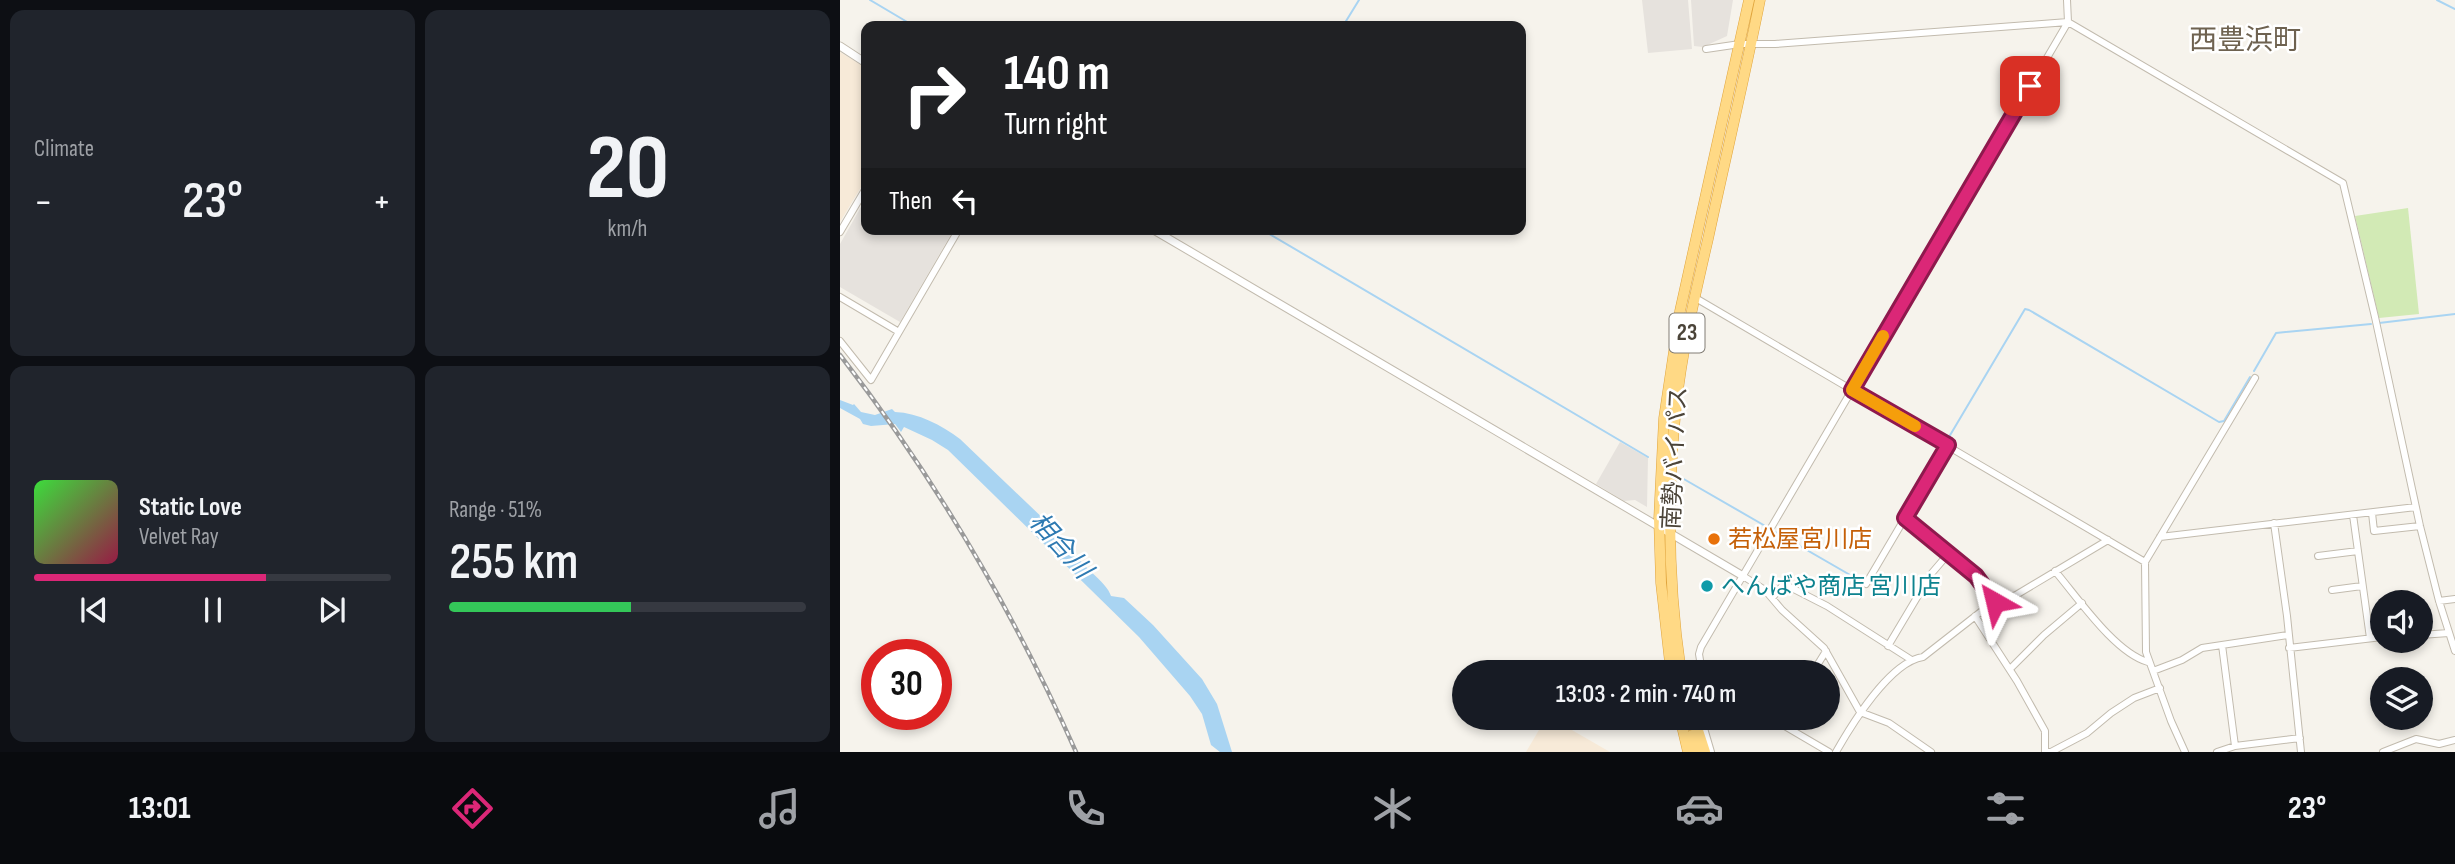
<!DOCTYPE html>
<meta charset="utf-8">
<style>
body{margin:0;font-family:"Sofia Sans Condensed","Noto Sans JP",sans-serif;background:#20242c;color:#f1f3f6;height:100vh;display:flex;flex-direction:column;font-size:26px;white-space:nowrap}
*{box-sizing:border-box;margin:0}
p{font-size:23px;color:#9ea1a6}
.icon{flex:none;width:38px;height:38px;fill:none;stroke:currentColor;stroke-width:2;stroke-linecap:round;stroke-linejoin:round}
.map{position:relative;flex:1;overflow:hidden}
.drawer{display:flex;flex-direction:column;gap:10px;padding:10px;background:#0d0f14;width:840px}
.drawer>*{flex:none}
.top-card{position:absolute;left:21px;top:21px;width:665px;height:214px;border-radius:14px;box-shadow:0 4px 10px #0003;background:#202124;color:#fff;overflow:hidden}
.buttons{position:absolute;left:1530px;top:590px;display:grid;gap:14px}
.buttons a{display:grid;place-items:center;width:63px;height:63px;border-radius:50%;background:#171b24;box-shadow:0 4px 10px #0003;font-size:35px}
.speed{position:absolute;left:21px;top:639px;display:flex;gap:14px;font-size:35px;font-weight:700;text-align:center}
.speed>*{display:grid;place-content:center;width:91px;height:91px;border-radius:50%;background:#171b24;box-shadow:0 4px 10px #0003;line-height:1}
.speed .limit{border:10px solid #d22;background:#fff;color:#111}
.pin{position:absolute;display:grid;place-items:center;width:60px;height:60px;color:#fff;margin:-30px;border-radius:14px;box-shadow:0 4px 10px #0006}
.me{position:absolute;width:77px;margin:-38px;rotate:323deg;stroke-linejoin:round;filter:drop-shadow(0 0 5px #0008)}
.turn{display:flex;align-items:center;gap:24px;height:147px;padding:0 28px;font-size:32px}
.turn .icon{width:91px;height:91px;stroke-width:2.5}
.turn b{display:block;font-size:49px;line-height:60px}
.then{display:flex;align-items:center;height:66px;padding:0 28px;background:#0003;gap:14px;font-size:26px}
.big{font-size:52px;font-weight:600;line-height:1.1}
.drawer .card{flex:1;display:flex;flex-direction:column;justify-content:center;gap:10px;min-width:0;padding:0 24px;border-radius:14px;background:#20242c}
.drawer .dial{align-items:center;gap:0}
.dial b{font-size:91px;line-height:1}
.song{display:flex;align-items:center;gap:21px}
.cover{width:84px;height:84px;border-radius:10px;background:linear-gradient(135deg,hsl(120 70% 55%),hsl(340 70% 35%))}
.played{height:7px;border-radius:4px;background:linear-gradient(90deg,#db2777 65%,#363941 65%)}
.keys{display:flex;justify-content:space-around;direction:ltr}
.heat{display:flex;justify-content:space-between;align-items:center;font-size:38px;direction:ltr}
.charge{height:10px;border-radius:5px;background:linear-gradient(90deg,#34c759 51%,#363941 0)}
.drawer .tiles{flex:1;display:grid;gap:10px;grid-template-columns:repeat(2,1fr)}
.trip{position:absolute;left:612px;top:660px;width:388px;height:70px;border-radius:35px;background:#171b24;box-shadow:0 4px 10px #0003;font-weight:600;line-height:70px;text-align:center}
.tabs{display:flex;height:112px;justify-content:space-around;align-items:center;background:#090b0e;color:#9ea1a6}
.tabs .icon{width:49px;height:49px}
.tabs .on{color:#db2777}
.tabs b{font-size:32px;color:#f1f3f6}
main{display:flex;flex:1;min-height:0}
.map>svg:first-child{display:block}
.commercial{fill:#f7ead8}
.industrial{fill:#e6e2dd}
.green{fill:#d2eab5}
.water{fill:#a9d4f2}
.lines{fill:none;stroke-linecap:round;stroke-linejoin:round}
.stream{stroke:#a9d4f2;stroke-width:2}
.minor-casing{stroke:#c2bbae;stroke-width:8}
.tertiary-casing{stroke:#c2bbae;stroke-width:9}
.trunk-casing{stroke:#e0a43c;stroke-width:11}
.minor{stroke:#fff;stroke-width:6}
.tertiary{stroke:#fff;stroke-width:7}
.trunk{stroke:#ffd985;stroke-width:10}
.rail-casing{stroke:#9a9a9a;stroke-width:4.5}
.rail{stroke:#fff;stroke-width:2;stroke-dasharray:5;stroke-linecap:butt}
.route-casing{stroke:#8e194d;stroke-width:18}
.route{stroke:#db2777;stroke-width:12}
.slow{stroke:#f59e0b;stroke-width:12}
.food-dot{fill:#e8710a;stroke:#fff;stroke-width:2.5}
.culture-dot{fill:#0f9aa8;stroke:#fff;stroke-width:2.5}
.labels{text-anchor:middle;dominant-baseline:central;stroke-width:5;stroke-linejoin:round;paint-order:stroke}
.shield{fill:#fff;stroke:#817c74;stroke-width:2}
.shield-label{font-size:23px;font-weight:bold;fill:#4b4439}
.street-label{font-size:24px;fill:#4b4439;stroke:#fff}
.food-label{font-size:24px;fill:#c56008;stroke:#fff;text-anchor:start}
.culture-label{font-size:24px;fill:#0d838f;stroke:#fff;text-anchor:start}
.water-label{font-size:26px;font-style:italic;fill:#2e7ab2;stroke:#fff}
.quarter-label{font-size:28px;fill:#6e6250;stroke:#fff}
</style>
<main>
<section class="drawer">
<div class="tiles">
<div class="card"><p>Climate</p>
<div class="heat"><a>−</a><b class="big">23°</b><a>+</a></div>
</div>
<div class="card dial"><b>20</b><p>km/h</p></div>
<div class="card">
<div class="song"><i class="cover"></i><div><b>Static Love</b><p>Velvet Ray</p></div></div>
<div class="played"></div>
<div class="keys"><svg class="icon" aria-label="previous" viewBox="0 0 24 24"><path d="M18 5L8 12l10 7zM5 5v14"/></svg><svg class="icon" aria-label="pause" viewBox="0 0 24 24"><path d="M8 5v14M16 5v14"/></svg><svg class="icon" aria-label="next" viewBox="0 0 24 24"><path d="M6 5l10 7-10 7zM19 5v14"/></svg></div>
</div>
<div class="card"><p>Range · 51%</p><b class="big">255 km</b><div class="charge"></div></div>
</div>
</section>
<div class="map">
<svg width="1615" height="752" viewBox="0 0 1615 752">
<rect width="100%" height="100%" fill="#f6f3ec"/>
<path class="commercial" d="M0,52L26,68V179L0,222Z
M706,718H711L770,752H686Z"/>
<path class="industrial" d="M802,0H848L852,49L808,53Z
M851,0H893L887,36L863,47L854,46Z
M26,198V229H114L60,322L0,287V244Z
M780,442L808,458L807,507L795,500L784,501L756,484Z"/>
<path class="green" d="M1568,208L1579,314L1539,318L1515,216Z"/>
<path class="water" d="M0,400L13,405L14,404L21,412L35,415L52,409L55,412C79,413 101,425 120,439L232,546C237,565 267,581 271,596L284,598L313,625L362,679L377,704L392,752H380L371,745L362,714L350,696L299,637L108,450L92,440L64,427L61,432L55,424L31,426L23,424L20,419L0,408Z"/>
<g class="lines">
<path class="stream" d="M30,0L74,26
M1597,0L1615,9
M503,26L519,0
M421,229L808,457
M1539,323L1615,314
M1414,371L1436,333L1531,324
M1106,442L1185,309L1189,310L1379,422L1384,421L1410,377
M842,478L927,527
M1072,499L1103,447
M932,530L1024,583"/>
<defs>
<path id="minor" d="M866,49L900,44H935L1228,22L1503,183L1535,317L1580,526L1599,601L1615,651
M0,232L26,188
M0,297L59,332
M859,300L1305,562
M0,341L31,380L119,229
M1532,513L1534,531L1580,526
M1513,515L1530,638
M1065,518L1136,576L1155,602
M1434,523L1447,616L1461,752
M1320,537L1576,507
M1478,556L1518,551
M1215,571C1238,598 1275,653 1308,662
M903,576L925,590L942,610L984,648L1020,712L1049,723L1091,752
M1026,584L1108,445
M1492,590L1522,586
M932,598L944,584L987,606L1070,659
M1599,601L1615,599
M1135,616L1177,681L1205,731V752
M1580,635L1609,633
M1382,645L1395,746
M1048,646L1091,574L1109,553
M1449,648L1542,637
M1170,669L1204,635L1242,603
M841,670L859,665
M1313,671L1342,660L1362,648L1448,635
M862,672L859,654L861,647L1228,22L1227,0
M973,672L986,651
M861,718L871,752
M931,718L989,752
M996,752C1012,724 1050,662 1083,657L1147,607L1176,595L1268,540
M1206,752H1211L1247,733L1271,713L1294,698L1320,688
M1345,752L1331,721L1306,652L1305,562L1415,378
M1377,752L1395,746L1460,738
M1543,752L1576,739L1599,744L1615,740"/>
<path id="tertiary" d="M0,46L26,63
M312,229L903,576"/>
<path id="trunk" d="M831,672L821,583L819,519L824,418L840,311L909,0
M841,672C828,584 827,495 836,407C842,350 855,295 868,239C885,160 904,80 920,0
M840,718L848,752
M854,718L865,752
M852,735L857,752"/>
</defs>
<use href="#minor" class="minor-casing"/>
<use href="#tertiary" class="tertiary-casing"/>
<use href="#trunk" class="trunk-casing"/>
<use href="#minor" class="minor"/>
<use href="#tertiary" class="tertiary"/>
<use href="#trunk" class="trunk"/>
<defs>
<path id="rail" d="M0,355C95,478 173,610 236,752"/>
</defs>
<use href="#rail" class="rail-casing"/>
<use href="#rail" class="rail"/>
</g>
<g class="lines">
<defs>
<path id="route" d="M1155,602L1136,576L1065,518L1108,445L1012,390L1190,86"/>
</defs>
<use href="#route" class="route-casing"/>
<use href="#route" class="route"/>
<path class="slow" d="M1043,336L1012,390L1075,426"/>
</g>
<circle class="food-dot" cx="874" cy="539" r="7"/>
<circle class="culture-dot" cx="867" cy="586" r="7"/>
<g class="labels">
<rect class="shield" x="829.5" y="313.5" width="35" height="39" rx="5"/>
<g class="shield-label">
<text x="847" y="333">23</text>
</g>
<g class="street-label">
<text transform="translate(835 458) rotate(-87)">南勢バイパス</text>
</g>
<g class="food-label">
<text x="888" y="539">若松屋宮川店</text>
</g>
<g class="culture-label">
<text x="881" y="586">へんばや商店 宮川店</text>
</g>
<g class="water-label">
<text transform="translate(220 546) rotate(48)">相合川</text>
</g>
<g class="quarter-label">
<text x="1405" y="40">西豊浜町</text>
</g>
</g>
</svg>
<div class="buttons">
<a><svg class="icon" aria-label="sound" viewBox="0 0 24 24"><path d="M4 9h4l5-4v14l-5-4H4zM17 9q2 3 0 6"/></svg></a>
<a><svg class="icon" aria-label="layers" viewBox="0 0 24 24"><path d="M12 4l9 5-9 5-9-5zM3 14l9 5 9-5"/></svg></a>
</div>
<div class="speed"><div class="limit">30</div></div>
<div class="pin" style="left:1190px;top:86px;background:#d93025"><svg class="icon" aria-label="arrive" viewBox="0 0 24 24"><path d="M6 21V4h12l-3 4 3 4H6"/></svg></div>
<svg class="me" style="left:1155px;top:602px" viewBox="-20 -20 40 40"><path d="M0-17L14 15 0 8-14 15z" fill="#db2777" stroke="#fff" stroke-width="4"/></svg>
<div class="trip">13:03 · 2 min · 740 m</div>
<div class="top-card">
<div class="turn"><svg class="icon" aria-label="right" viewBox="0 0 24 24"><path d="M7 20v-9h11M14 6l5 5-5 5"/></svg><div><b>140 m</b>Turn right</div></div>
<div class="then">Then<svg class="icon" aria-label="left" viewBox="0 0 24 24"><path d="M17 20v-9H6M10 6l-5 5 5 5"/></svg></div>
</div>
</div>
</main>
<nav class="tabs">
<b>13:01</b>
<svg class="icon on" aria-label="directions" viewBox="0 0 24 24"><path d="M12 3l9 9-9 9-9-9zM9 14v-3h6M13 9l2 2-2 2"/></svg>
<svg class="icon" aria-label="music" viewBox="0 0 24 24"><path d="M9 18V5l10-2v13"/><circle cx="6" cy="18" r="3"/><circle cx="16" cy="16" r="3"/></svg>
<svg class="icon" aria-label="phone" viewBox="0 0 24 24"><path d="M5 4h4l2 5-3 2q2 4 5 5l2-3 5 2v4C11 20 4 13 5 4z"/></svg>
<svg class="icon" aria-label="climate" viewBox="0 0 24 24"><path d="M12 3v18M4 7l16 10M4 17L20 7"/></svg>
<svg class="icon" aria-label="car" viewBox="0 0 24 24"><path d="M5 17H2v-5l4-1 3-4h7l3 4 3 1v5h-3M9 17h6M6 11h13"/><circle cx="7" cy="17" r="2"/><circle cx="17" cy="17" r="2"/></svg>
<svg class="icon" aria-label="filters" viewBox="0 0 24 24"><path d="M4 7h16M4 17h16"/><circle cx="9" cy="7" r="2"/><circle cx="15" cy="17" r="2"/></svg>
<b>23°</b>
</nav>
